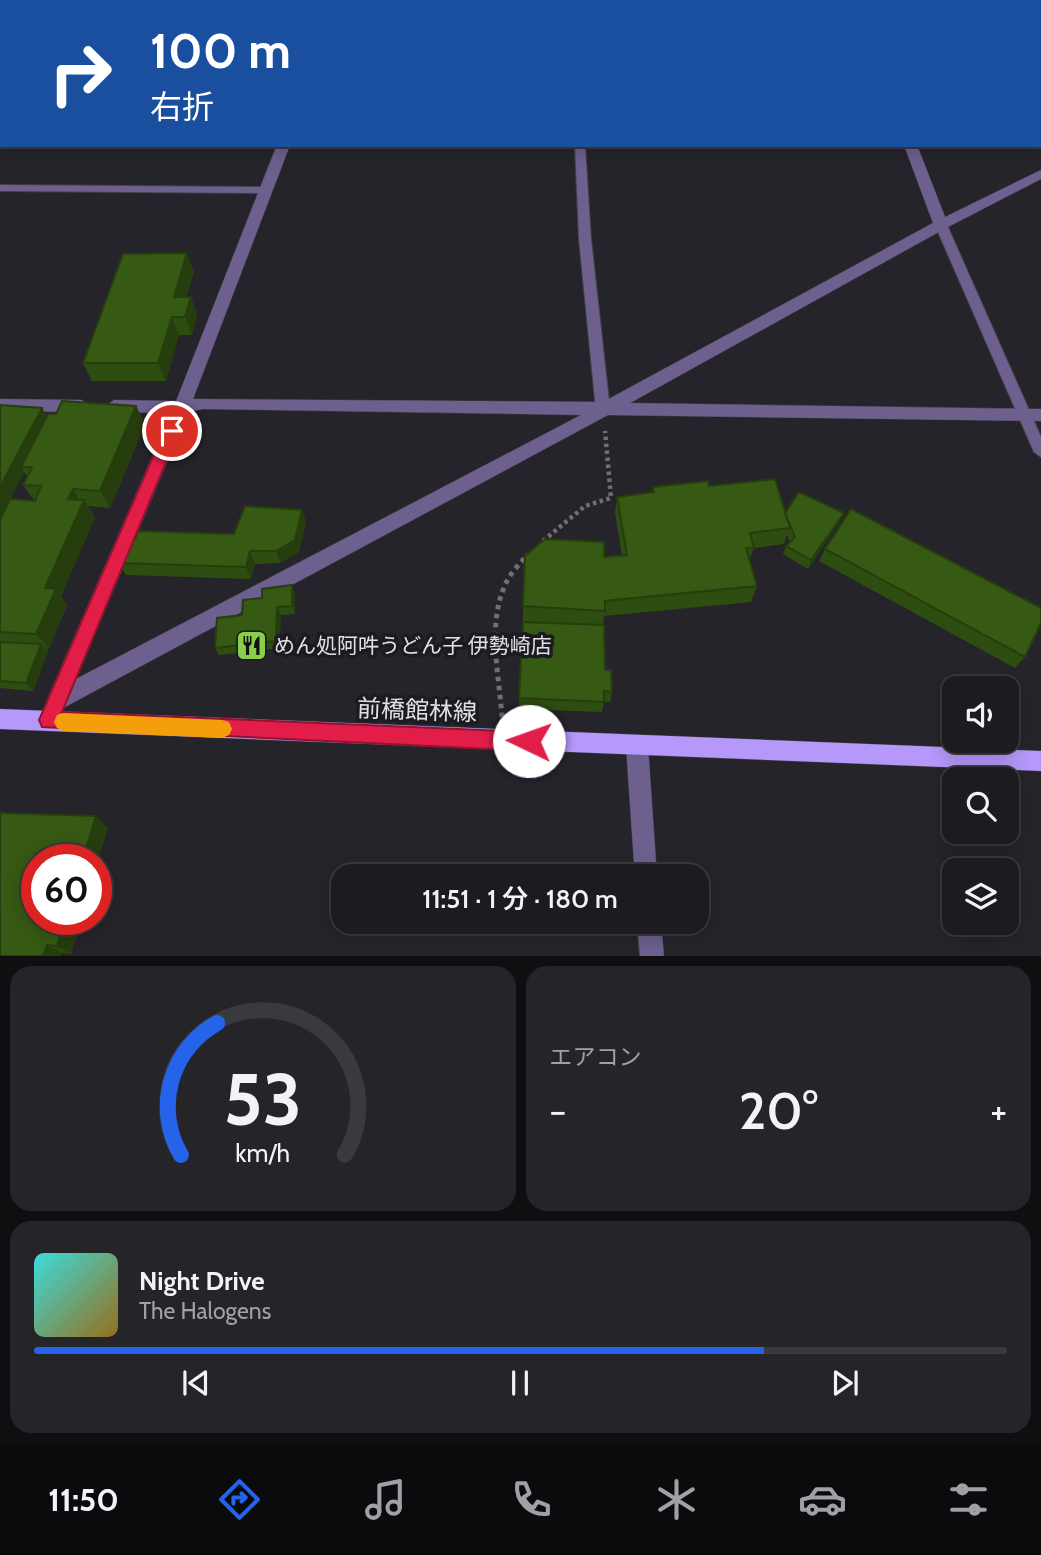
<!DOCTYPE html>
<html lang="ja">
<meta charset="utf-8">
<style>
body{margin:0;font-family:Cabin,"Noto Sans JP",sans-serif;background:#252429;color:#f1f3f6;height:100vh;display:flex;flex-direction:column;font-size:26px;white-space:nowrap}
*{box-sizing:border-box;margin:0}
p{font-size:23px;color:#a0a1a5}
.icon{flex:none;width:38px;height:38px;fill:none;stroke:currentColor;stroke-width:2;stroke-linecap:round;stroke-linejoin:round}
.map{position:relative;height:956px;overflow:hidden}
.side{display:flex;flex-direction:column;gap:10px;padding:10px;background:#0f0f12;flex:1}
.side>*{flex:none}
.hud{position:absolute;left:0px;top:0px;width:1041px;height:147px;box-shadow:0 4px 18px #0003,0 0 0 2px #3a393e;background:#1a4fa0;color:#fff;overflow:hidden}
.controls{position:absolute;left:942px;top:676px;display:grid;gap:14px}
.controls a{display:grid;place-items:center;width:77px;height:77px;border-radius:14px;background:#1c1b20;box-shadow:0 4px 18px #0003,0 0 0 2px #3a393e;font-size:35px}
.speed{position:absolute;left:21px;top:844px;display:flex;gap:14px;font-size:35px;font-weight:700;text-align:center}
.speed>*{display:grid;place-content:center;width:91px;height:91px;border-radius:50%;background:#1c1b20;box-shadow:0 4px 18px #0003,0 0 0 2px #3a393e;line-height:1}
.speed .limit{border:10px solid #d22;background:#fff;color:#111}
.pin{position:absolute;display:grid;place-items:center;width:60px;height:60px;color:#fff;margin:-30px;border:4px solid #fff;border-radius:50%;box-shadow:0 2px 7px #0007}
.me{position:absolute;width:77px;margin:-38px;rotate:273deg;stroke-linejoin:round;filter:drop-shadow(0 0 5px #0008)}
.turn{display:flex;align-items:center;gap:24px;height:147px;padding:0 35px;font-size:32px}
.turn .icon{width:91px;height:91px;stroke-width:2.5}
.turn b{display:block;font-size:49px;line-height:60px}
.big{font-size:52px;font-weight:600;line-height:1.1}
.side .card{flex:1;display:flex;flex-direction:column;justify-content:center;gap:10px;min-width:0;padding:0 24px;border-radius:21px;background:#252429}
.side .dial{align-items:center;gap:0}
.dial svg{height:182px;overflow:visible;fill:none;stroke:#3a393e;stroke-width:7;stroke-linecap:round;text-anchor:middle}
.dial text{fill:#f1f3f6;stroke:none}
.song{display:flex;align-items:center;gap:21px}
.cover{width:84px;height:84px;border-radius:10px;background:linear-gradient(135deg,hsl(180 70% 55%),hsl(40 70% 35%))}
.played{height:7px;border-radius:4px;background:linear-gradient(90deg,#2563eb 75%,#3a393e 75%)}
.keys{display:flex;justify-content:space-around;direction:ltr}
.heat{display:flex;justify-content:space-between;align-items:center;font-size:38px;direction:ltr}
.side .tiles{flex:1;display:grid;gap:10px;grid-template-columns:1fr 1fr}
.card:last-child{grid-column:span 2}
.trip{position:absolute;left:331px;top:864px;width:378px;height:70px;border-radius:21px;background:#1c1b20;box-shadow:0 4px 18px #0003,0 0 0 2px #3a393e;font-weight:600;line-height:70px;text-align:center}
.tab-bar{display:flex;height:112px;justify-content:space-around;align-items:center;background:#0b0b0d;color:#a0a1a5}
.tab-bar .icon{width:49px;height:49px}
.tab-bar .current{color:#2563eb}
.tab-bar b{font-size:32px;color:#f1f3f6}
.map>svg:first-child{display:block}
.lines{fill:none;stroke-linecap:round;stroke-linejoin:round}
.lane-casing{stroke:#444249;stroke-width:2}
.street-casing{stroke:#444249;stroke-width:1}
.primary-casing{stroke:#444249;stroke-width:1}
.path-far1{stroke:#716f75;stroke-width:4.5;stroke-dasharray:3.5 3.5;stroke-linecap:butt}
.path{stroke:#716f75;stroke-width:5;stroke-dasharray:4.5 4.5;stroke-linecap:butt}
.lane{fill:#6d608f;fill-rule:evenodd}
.street{fill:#6d608f;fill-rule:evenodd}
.primary{fill:#b598fa;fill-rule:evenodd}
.wall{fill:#2e4d10}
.shaded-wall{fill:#263e0d}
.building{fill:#365913;stroke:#263e0d;stroke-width:2}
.route{fill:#e11d48;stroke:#92132f;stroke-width:2}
.slow{fill:#f59e0b}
.labels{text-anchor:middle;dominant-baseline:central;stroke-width:7;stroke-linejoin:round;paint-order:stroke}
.poi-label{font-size:21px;fill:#e1e0e5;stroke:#1c1b21;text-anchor:start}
.near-street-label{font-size:24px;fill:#e1e0e5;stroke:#1c1b21}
</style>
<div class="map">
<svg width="1041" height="957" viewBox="0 0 1041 957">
<rect width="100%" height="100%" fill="#26242b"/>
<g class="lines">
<defs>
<path id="lane" d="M568,0H576V2H568Z
M575,145H585L591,239L610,410L603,415L596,410L579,239Z
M0,185L264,187L269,190L264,193L0,191Z
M941,221L947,225L1041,437V457L1034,452L935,225Z"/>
<path id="street" d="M318,0H328V2H318Z
M847,0H857L858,2H847Z
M0,58H2V66H0Z
M1040,71H1041V79L1040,78Z
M277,145H290L193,399L603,402L933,223L904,145H917L945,217L1041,170V179L946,228L630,403L1041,409V421L608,415L65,707L63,710L56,713L49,710L47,700L171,413L114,412L106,406L114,400L176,401ZM203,409L581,415L76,679L188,412Z
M0,399L82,400L90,406L82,412L0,411Z
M637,736L644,739L648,746L657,877H635L626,746L630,739Z
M637,922H661L664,957H640Z"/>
<path id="primary" d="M0,709L1041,751V771L0,729Z"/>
</defs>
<use href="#lane" class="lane-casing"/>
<use href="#street" class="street-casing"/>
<use href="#primary" class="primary-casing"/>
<path class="path-far1" d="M543,541L585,506L611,498L605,431"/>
<path class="path" d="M502,717C499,674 487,626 505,585C510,573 520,564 528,554"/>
<use href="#lane" class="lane"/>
<use href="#street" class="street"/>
<use href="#primary" class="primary"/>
</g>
<path class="wall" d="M10,0H94L93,2H9Z
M194,272L186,297H191L197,315L192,335H179L166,381H92L83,363Z
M136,406L145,424L110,508L88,506L95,517L61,596L67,605L49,649H45L48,651L33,691L0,688V520L34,500L23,485L27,476L24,472L0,518L42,408L47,416Z
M709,486L786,513L840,521L808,569L783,554L786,546L790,542L787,535L784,544L754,548L749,560L757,586L751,602L604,616L603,625L605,670L612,692L610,702H604L602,712L519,709V698L566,624L523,621V606L604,557L622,555L615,513L617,497L652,492L653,487Z
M302,510L306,522L299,552L280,563L255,564L251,579L126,575L118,563L234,534Z
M825,549L1025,657L1015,668L819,561Z
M295,594V614L281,615L279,648L219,655L215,648Z
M108,828L37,919H82L71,954L62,953L61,956H0Z"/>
<path class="shaded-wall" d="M77,0H94L93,2H76Z
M187,253L194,272L181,315L174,297Z
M191,297L197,315L192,335L185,317Z
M172,317L179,335L166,381L158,363Z
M136,406L145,424L110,508L100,491Z
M42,408L50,422L21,467L24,472L0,518V487Z
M73,489L82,504L84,500L95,517L61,596L67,605L49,649L36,634L45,588L68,499Z
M302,510L306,522L299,552L280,563L276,551Z
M844,513L840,521L808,569L811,560Z
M250,551L255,564L251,579L246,567Z
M292,585L295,594V614L292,606Z
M277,607L281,615L279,648L276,641Z
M41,644L48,651L33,691L26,683Z
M96,816L108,828L96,868V859H83Z
M65,919H82L71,954L57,946Z
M47,945L62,953L61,956H43Z"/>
<path class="building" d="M10,0H40L38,2H9Z
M51,0H77L76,2Z
M187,253L174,297H191L185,317H172L158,363H83L123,254Z
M62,401L136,406L100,491L73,489L68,499L84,500L45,588L56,589L36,634L0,632V520L10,499L35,501L41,486L23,485L32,467H21L48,414H56Z
M0,405L42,408L0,487Z
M775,479L790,528L750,533L754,548H746L757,586L605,601V611L523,606L525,556L545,539L604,542V557L627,555L617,497L654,492L653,487L708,481L709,486Z
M799,492L844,513L811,560L786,546L795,537L785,513Z
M245,506L302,510L295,540L276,551H250L246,567L118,563L128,538L135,539L138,531L234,534Z
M851,509L1041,608V623L1025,657L825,549Z
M292,585V606L277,607L276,641L215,648L217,618L242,615L243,600L262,598V589Z
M523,622L604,625L605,670H611L612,692L604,691V702L519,698Z
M0,642L41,644L26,683L0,681Z
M0,813L96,816L83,859H37V919H65L57,946L47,945L43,956H0Z"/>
<path class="route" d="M172,425L179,431L62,712L529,732L536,735L539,741L536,748L529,751L42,727L39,720L164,431Z"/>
<path class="slow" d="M63,713L222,720L229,722L232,729L229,735L222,738L63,731L57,728L54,722L57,715Z"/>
<defs>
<symbol id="restaurant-square" viewBox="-11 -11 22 22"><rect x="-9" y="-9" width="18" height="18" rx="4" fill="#89cf49" stroke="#1c1b21"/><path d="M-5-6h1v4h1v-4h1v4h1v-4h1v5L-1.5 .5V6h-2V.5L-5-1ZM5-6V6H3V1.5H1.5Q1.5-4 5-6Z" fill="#111"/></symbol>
</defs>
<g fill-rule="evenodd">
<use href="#restaurant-square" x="234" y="628" width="35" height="35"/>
</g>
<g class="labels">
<g class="poi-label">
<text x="274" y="645">めん処阿吽うどん子 伊勢崎店</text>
</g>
<g class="near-street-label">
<text transform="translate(417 710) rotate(2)">前橋館林線</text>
</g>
</g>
</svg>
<div class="controls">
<a><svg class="icon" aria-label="sound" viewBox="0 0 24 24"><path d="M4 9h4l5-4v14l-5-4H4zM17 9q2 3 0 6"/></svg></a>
<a><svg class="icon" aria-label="search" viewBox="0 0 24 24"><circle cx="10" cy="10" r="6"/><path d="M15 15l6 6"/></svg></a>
<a><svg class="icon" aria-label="layers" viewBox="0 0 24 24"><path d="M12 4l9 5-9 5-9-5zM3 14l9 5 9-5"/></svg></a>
</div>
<div class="speed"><div class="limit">60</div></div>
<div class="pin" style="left:172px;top:431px;background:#d93025"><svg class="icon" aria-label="arrive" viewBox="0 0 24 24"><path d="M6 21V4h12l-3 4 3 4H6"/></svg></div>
<svg class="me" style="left:529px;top:741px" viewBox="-20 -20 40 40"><circle r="19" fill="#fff"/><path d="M0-13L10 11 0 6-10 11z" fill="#e11d48"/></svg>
<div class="trip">11:51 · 1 分 · 180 m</div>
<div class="hud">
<div class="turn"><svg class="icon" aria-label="right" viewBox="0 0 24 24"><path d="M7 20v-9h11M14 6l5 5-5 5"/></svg><div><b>100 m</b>右折</div></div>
</div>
</div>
<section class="side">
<div class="tiles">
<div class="card dial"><svg viewBox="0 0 100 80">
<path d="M14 69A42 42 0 1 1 86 69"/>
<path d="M14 69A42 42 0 0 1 30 11" stroke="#2563eb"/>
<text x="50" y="56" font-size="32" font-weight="700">53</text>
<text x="50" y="72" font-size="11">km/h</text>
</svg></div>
<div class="card"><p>エアコン</p>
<div class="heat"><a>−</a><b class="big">20°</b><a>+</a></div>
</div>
<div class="card">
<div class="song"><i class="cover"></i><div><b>Night Drive</b><p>The Halogens</p></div></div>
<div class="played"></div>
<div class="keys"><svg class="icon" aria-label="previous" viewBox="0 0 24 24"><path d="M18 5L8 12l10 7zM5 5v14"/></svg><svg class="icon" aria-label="pause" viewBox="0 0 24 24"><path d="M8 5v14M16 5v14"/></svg><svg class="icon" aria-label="next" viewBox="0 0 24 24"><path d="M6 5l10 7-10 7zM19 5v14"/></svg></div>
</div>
</div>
</section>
<nav class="tab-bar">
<b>11:50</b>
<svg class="icon current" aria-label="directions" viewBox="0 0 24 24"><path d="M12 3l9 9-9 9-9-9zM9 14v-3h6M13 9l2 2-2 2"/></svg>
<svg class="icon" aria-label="music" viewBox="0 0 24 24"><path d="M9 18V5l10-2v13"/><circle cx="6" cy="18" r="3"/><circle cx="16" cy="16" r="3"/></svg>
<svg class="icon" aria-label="phone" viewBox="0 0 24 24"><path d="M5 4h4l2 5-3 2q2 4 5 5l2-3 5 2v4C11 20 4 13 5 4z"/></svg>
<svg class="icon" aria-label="climate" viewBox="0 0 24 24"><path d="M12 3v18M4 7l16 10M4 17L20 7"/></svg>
<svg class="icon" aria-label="car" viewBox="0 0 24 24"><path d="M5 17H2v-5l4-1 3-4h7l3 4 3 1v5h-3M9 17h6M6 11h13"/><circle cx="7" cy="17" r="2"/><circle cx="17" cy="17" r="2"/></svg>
<svg class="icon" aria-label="filters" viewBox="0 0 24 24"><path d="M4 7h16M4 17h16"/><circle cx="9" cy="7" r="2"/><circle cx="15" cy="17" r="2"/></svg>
</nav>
